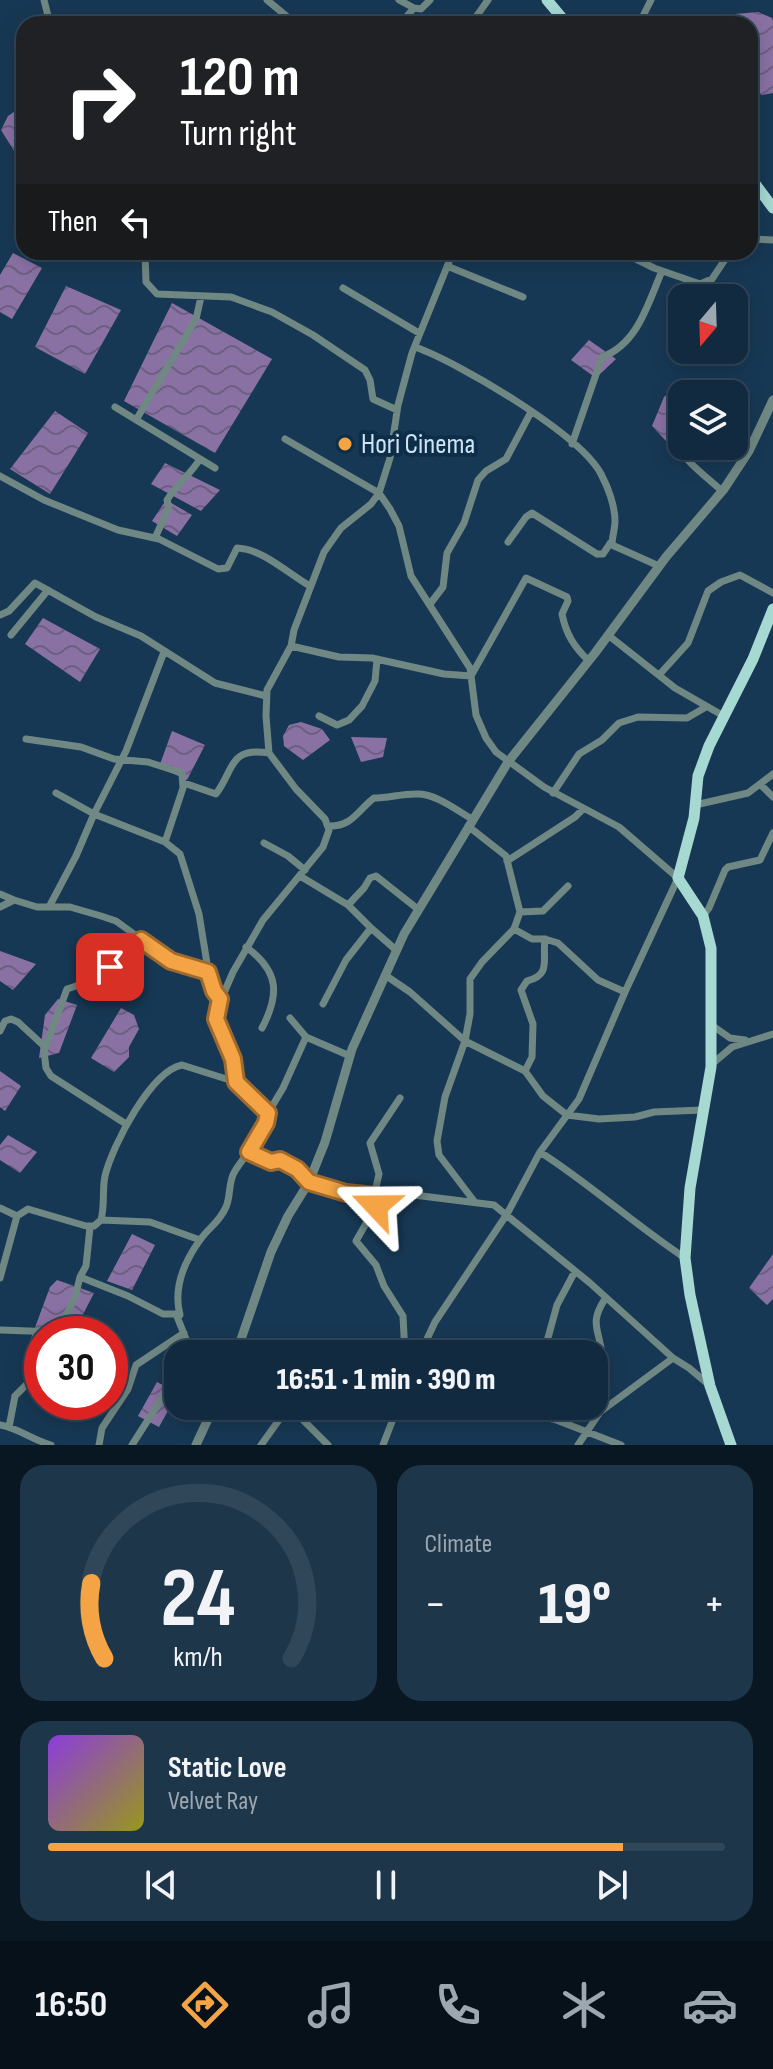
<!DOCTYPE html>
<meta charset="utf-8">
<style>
body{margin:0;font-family:"Sofia Sans Condensed",sans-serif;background:#1e364a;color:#f1f3f6;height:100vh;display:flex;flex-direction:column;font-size:30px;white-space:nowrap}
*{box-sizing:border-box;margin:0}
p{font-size:26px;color:#9ca7b0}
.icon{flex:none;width:44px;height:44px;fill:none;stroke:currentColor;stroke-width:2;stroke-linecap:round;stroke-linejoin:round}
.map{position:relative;height:1445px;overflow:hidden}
.drawer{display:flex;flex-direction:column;gap:20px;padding:20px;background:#091723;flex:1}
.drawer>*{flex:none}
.banner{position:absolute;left:16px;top:16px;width:742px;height:244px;border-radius:24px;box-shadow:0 4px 20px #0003,0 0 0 2px #304659;background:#202124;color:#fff;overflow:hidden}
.needle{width:52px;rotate:199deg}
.fabs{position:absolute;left:668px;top:284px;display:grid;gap:16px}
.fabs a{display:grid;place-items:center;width:80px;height:80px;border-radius:16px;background:#112a3f;box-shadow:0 4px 20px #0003,0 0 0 2px #304659;font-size:40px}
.speed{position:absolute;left:24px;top:1316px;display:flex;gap:16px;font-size:40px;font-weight:700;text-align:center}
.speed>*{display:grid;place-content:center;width:104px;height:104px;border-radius:50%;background:#112a3f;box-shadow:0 4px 20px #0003,0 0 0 2px #304659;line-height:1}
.speed .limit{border:12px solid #d22;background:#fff;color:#111}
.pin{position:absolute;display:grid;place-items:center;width:68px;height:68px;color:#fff;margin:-34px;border-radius:16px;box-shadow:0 4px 12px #0006}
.me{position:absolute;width:88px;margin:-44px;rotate:293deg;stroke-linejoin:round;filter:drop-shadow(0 0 6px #0008)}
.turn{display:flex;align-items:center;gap:28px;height:168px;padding:0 32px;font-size:36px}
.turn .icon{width:104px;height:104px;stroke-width:2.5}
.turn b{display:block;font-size:56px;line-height:68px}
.then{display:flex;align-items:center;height:76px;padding:0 32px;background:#0003;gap:16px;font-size:30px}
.big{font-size:60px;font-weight:800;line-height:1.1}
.drawer .card{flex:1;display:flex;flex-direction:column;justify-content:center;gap:12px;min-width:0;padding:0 28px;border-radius:24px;background:#1e364a}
.drawer .dial{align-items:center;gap:0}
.dial svg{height:208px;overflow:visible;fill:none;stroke:#304659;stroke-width:7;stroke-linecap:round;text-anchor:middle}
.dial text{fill:#f1f3f6;stroke:none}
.song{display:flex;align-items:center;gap:24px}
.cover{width:96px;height:96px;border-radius:12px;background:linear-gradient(135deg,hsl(270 70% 55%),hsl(60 70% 35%))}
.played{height:8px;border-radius:4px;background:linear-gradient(90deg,#f4a345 85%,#304659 85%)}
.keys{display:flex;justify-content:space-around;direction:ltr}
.heat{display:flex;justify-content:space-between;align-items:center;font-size:44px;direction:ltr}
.drawer .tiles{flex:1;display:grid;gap:20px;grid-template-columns:1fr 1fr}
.card:last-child{grid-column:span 2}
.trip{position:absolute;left:164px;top:1340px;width:444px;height:80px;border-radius:24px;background:#112a3f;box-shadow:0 4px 20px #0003,0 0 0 2px #304659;font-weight:800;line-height:80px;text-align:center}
.dock{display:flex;height:128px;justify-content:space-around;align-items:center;background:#071119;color:#9ca7b0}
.dock .icon{width:56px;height:56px}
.dock .current{color:#f4a345}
.dock b{font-size:36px;color:#f1f3f6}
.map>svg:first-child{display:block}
.water{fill:url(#water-waves)}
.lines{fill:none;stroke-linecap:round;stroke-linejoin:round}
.minor{stroke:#708884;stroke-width:7}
.tertiary{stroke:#708884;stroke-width:9}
.primary{stroke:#a7d9d3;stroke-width:11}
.route-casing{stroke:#9f6a2d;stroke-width:20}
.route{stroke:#f4a345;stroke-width:14}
.poi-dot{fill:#f4a345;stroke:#0c2e49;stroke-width:3}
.labels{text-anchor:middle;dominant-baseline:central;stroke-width:8;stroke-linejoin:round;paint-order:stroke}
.poi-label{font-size:28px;fill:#d0e2f4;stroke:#0c2e49;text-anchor:start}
</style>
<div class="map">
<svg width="773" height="1445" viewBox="0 0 773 1445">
<defs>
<pattern id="water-waves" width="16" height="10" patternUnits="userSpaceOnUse" patternTransform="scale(2)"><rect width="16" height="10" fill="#8a71a4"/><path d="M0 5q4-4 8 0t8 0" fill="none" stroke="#6c5f80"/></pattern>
</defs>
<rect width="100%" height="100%" fill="#173854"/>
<path class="water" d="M758,12L772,18L773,21V93L762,95L750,88V24H734L735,14Z
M21,107L24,110V145L16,154L1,130L8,116Z
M13,253L42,268L12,319L0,312V275Z
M66,286L121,310L85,374L35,347Z
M172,303L272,359L215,453L124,401Z
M589,340L616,359L596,378L571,360Z
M680,383L690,394H682V419L666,441L652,426L664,397Z
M55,411L88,433L50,494L10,469Z
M165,463L220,490L201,511L151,484Z
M166,500L192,515L177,536L152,521Z
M43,618L100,649L80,682L25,644Z
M301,722L322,729L330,740L303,760L284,746L283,736L289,725Z
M172,731L205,745L187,780L159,767Z
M351,737L387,738L383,757L361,762Z
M0,951L36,964L13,990L0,981Z
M58,999L77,1005L59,1053L39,1058L45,1015Z
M121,1008L134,1015L139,1029L129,1047V1057L114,1072L91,1058Z
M0,1071L21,1086L5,1111L0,1107Z
M8,1135L37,1152L20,1173L0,1160V1145Z
M132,1234L155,1245L132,1290L107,1281Z
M773,1254V1299L767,1305L749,1288Z
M57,1280L94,1293L73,1334H42V1345L30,1341L50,1287Z
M157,1382L178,1393L159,1427L138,1416Z"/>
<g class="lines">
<path class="minor" d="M44,0L50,24
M267,0L296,24
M399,0L414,8L421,9L430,0
M352,24H364
M400,24L414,8
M471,24L488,0
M639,24L651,0
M750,239L773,240
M145,252L146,282L157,294L231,297L272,312L313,335L365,370L370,380L373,399L397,410
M622,252L654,268L700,284L712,279L730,252
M447,266L523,297
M343,288L419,333
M415,347C458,362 580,434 601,474C608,487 615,506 615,521C615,529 612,537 612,545L659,566
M681,392C656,442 687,460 722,491
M115,407L215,468
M136,420L196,319L201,297
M285,439L379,493L390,509L399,526L411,576L470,668L476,715L486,738L496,752L544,787L619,827L678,878L625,992L579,1099L540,1152L507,1214L435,1322L420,1354
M572,444L602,357C638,344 648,303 662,271
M0,476L44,500L118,530L159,539L218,569L227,568L237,548C263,549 287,573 310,586
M155,538L169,507L167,500C177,484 190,475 200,459
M508,542L526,517L532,513L597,554H603L611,542
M430,604L443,587L447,553L464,523L478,480L486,471L506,459L531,412
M0,615L9,611L35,583L96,617L141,636L215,683L266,696
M11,635L48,590
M608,635L675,688L722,715
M291,646L339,657L372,658L444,674L471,676L526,578L567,597L568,601L562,614C566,634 574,647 589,661
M164,652L126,751L94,814L165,842L180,854L199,914L210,982L220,999
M659,675L688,643L708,591L721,582L740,575L773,593
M319,716L337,725L349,720L362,706L375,681L377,659
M26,739L81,747L114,759L148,762L182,773L183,788L165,842
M184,783L216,794C235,768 229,747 269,753
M761,785L773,797
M553,793L579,754L602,740L619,723L638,717L687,718L706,707
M695,805L748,793L773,774
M328,826C352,827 357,811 374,798C389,798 404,793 419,794C438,795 456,810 472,819
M468,826L506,856L520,912L514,929L532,939H545L558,943L598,980L625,992
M264,843L288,856L305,870
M507,861L575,817L583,809
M300,876L348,905L371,928L346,960L323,1004
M0,894L14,900
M348,905L364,888L370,878L376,876L419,910
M0,907L14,900L37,907H70L101,916L116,921L171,961L208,972
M49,907L76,856L94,814L56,793
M520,912L543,911L568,886
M703,916L709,908L725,870L728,867L760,860L773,833
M371,928L396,950
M246,947C279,971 280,994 262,1028
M385,975L410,992L465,1041L525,1071L543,1096L567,1115L599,1119L635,1117L654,1112L702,1110
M290,1018L306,1037L350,1056
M713,1026L730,1038L745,1040
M0,1031L5,1021L11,1019L18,1022L45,1047
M712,1064L732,1047L773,1034
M525,1071L532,1057L533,1024L521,990L527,981C552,975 542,959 545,939
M400,1098L370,1143L379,1174L374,1196L376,1206L356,1241L376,1265L384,1286L403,1316L405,1354
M268,1113L283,1088L306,1037
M126,1124L51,1076L46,1068L44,1051L67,989L94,980L141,940
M249,1152L271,1162L280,1160L297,1169L309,1182L346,1193L361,1196L406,1194L494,1205L590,1283L673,1358L689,1368L708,1384
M540,1152C590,1184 635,1225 685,1258
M474,1201L439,1155L437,1141L445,1097L465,1041L470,1014V979L482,962L514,929
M0,1208L17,1216L28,1209L86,1226H94L101,1220C105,1205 102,1190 105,1176C112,1146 151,1071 182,1065L236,1082
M101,1220L150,1222L200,1240
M80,1277L86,1266L90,1227
M0,1278L17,1216
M0,1330L58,1332L75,1297L80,1277L128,1296L163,1314H176
M546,1345L556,1348L559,1354
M239,1346L252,1354
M192,1354L176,1314L180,1315C173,1288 184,1262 200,1240C209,1227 219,1223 226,1207C231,1196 228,1181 235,1171C246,1153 266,1135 268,1113L236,1082L233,1059L216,1019L217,1009L233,972L263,920L323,847L329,830L325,819L296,789L269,753L266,716L267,690L291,646L294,630L324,552L341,528L371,504L379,493L390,458L398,405L412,353L453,252
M534,1354L546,1345L557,1305L573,1275
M520,1406L621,1445
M600,1412C598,1393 605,1369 602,1354C599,1329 589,1323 605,1299
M284,1413L300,1417L328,1445
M552,1419L555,1406
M0,1425C18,1428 33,1440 51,1445
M9,1427L15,1396L42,1369
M99,1445L102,1428L128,1389L136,1365L184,1333
M132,1445L178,1373
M261,1445L289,1406
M383,1445L398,1406
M578,1445L600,1412L673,1358"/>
<path class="tertiary" d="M236,1354L271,1252L288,1216L309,1182L325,1142L352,1049L404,934L508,762L595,653L666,557L724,489L749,451L773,400
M196,1445L214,1406"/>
<path class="primary" d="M547,0L567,24
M750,177L773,208
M731,1445L710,1386L690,1295L685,1258L690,1188L711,1067V948L703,916L678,878L694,818L698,776L709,746L753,659L773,609"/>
</g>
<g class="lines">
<defs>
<path id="route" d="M110,967L141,940L171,961L208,972L214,991L220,999L216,1019L233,1059L236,1082L268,1113L266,1123L249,1152L271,1162L280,1160L297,1169L309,1182L346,1193L374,1196L376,1206"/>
</defs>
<use href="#route" class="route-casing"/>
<use href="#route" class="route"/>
</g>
<circle class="poi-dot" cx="345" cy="444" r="8"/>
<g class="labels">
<g class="poi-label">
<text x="361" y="444">Hori Cinema</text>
</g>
</g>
</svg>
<div class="fabs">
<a><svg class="needle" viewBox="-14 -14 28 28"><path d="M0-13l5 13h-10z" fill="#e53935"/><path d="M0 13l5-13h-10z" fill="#9ca7b0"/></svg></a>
<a><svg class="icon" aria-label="layers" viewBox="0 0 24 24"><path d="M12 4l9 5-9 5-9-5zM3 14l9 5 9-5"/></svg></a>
</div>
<div class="speed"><div class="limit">30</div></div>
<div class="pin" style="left:110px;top:967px;background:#d93025"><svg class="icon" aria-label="arrive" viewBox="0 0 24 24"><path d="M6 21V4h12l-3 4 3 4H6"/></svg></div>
<svg class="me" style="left:376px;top:1206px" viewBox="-20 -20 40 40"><path d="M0-17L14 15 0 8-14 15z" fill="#f4a345" stroke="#fff" stroke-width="4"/></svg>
<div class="trip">16:51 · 1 min · 390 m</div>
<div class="banner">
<div class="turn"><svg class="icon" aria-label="right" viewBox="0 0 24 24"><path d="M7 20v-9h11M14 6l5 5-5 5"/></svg><div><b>120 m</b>Turn right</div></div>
<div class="then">Then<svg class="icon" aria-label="left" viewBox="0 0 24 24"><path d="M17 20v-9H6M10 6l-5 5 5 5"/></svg></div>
</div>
</div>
<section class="drawer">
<div class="tiles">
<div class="card dial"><svg viewBox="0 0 100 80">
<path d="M14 69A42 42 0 1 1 86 69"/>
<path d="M14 69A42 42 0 0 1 9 40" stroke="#f4a345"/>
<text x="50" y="56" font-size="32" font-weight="700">24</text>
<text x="50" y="72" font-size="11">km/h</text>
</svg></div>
<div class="card"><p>Climate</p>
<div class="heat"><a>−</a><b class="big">19°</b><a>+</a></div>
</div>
<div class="card">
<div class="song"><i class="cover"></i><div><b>Static Love</b><p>Velvet Ray</p></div></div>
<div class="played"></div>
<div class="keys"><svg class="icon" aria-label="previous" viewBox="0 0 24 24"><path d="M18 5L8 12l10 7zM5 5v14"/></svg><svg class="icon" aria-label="pause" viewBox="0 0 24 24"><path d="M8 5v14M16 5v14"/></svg><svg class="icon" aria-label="next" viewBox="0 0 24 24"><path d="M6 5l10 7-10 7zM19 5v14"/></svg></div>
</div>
</div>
</section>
<nav class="dock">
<b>16:50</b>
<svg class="icon current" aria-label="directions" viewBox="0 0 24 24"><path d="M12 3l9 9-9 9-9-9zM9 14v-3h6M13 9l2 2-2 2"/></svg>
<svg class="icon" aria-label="music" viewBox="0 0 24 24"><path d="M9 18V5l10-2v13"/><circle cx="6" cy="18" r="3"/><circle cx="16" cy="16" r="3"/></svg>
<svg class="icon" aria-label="phone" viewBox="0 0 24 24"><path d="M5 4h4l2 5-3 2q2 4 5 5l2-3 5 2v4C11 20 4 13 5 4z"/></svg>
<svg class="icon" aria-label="climate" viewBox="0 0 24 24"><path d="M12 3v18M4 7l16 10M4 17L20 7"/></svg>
<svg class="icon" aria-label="car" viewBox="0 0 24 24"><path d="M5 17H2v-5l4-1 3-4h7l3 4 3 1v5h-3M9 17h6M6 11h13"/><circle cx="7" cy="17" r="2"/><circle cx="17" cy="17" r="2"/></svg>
</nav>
